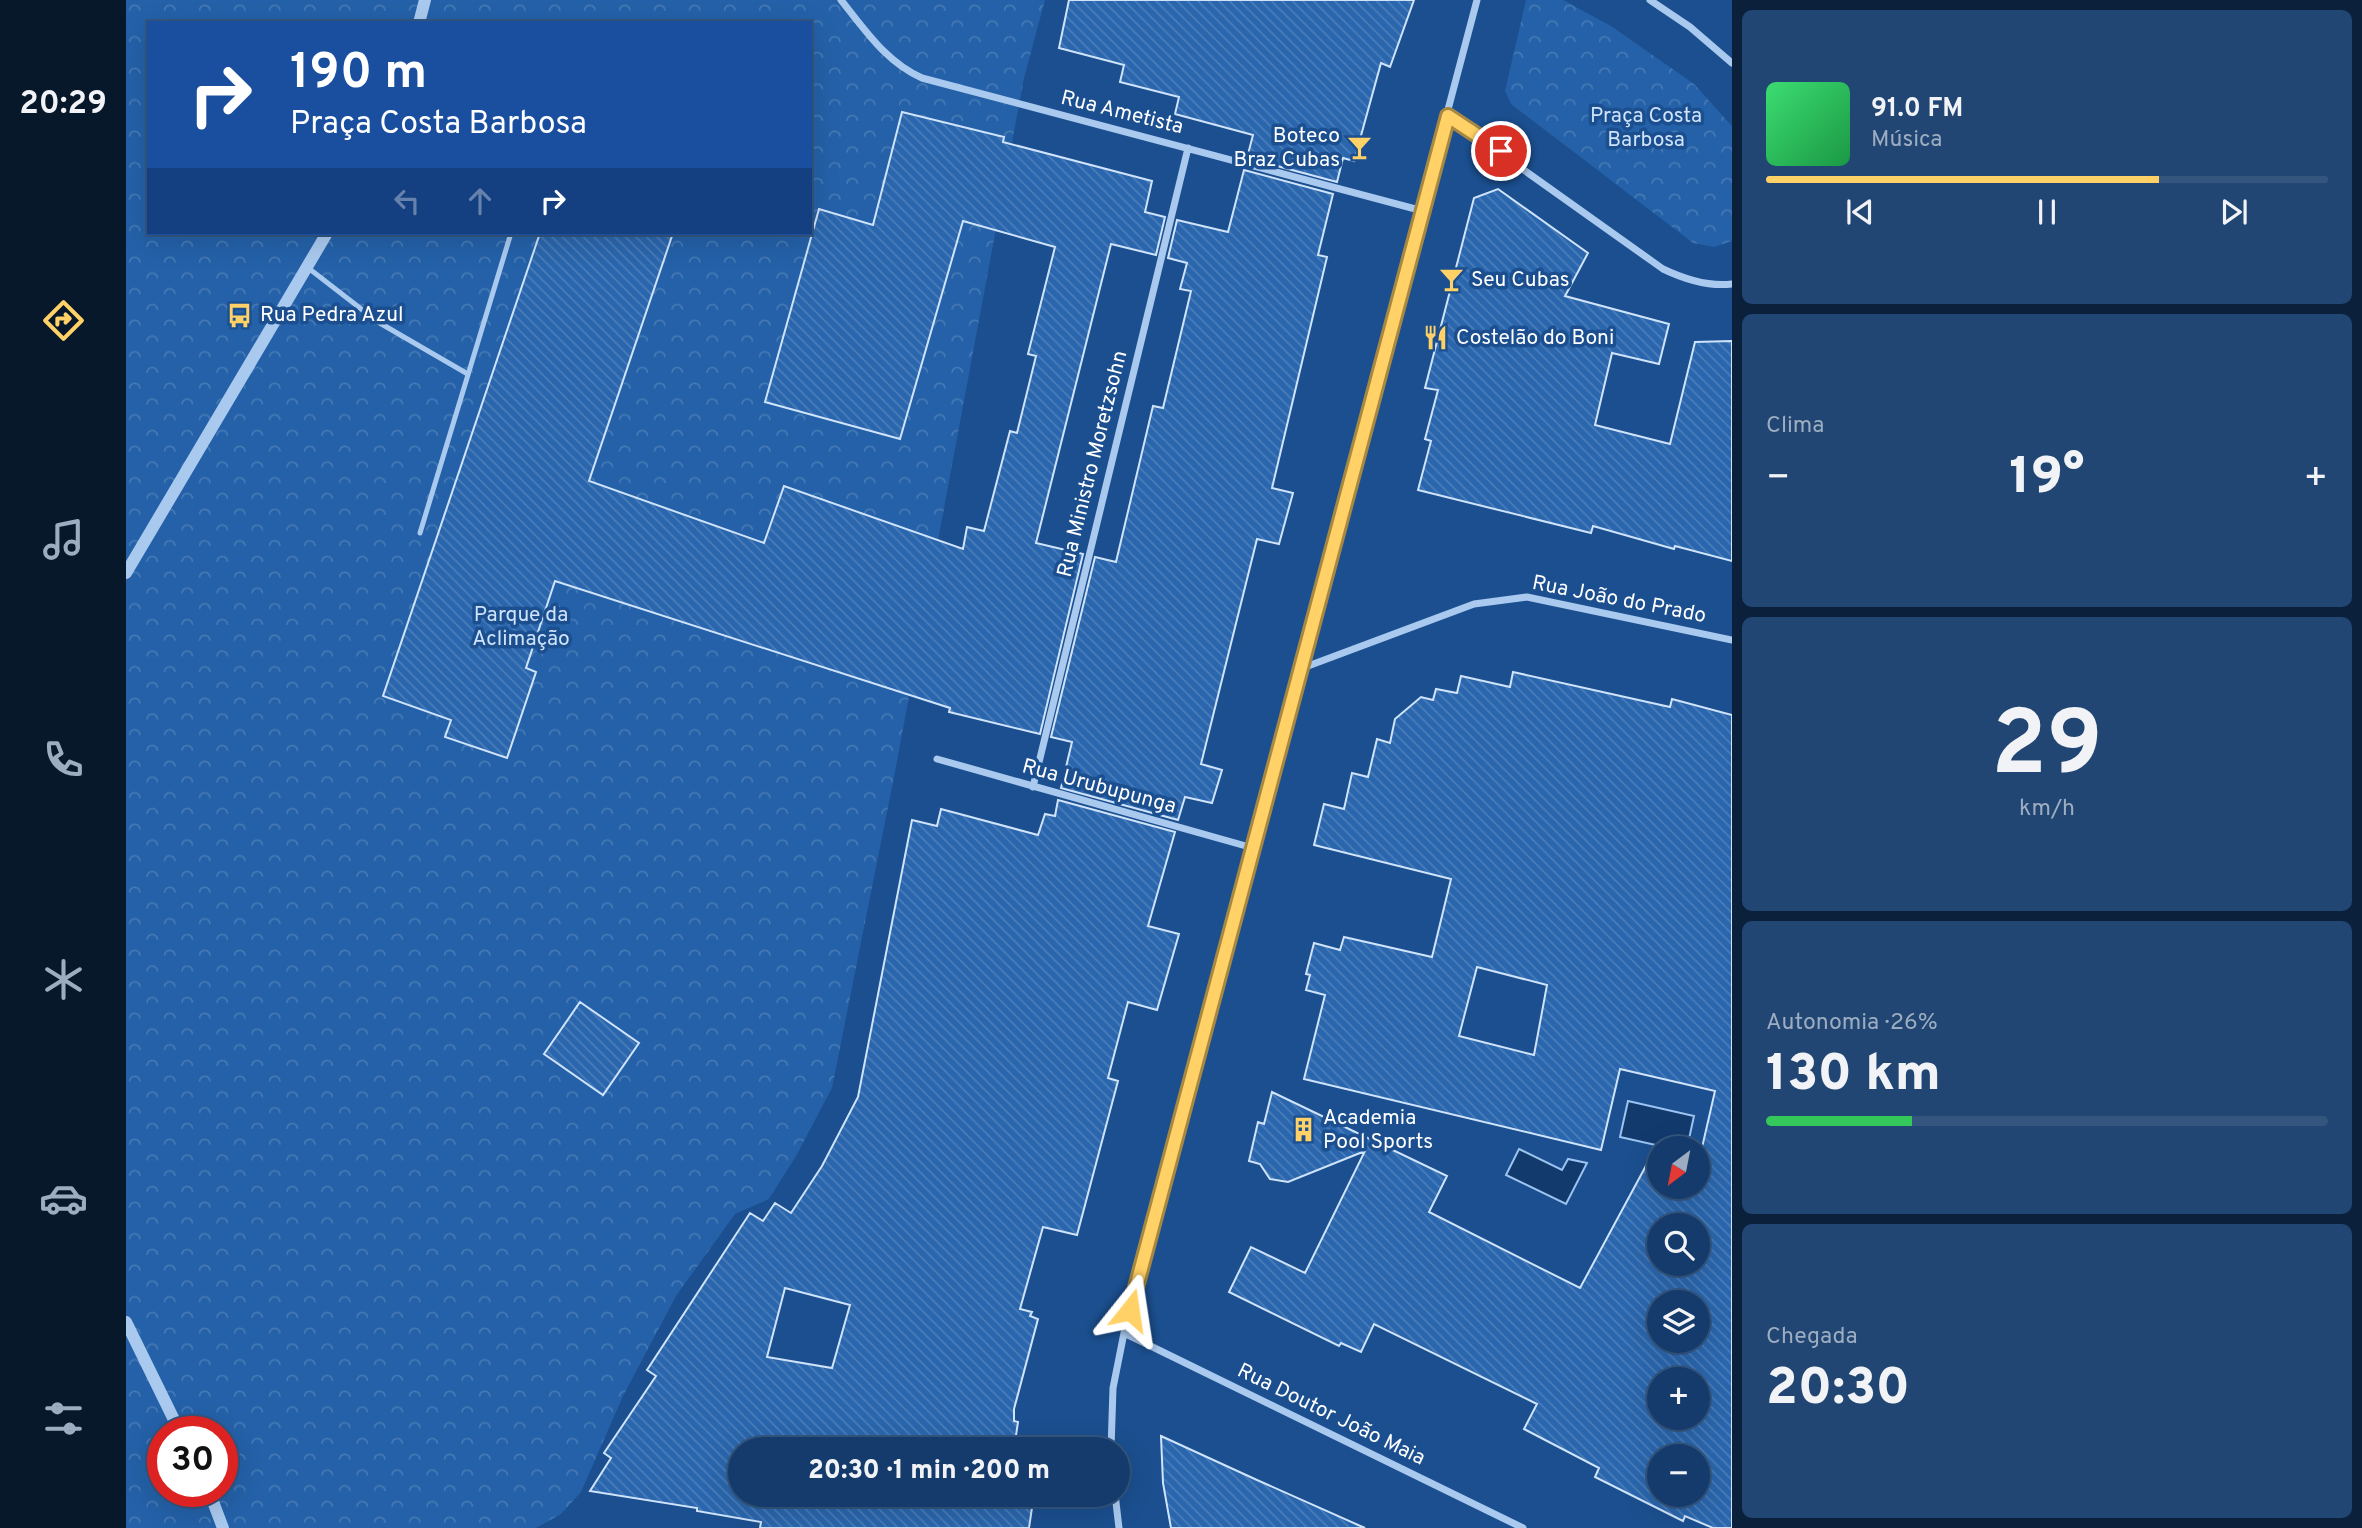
<!DOCTYPE html>
<html lang="pt">
<meta charset="utf-8">
<style>
body{margin:0;font-family:Overpass,sans-serif;background:#214673;color:#f1f3f6;height:100vh;display:flex;flex-direction:column;font-size:26px;white-space:nowrap}
*{box-sizing:border-box;margin:0}
p{font-size:23px;color:#9dadc1}
.icon{flex:none;width:38px;height:38px;fill:none;stroke:currentColor;stroke-width:2;stroke-linecap:round;stroke-linejoin:round}
.map{position:relative;flex:1;overflow:hidden}
.panel{display:flex;flex-direction:column;gap:10px;padding:10px;background:#0b203b;width:630px}
.panel>*{flex:none}
.banner{position:absolute;left:21px;top:21px;width:665px;height:214px;border-radius:0px;box-shadow:0 7px 28px #0002,0 0 0 2px #33557e;background:#1a4fa0;color:#fff;overflow:hidden}
.needle{width:46px;rotate:212deg}
.controls{position:absolute;left:1521px;top:1136px;display:grid;gap:14px}
.controls a{display:grid;place-items:center;width:63px;height:63px;border-radius:50%;background:#143b6b;box-shadow:0 7px 28px #0002,0 0 0 2px #33557e;font-size:35px}
.speed{position:absolute;left:21px;top:1416px;display:flex;gap:14px;font-size:35px;font-weight:700;text-align:center}
.speed>*{display:grid;place-content:center;width:91px;height:91px;border-radius:50%;background:#143b6b;box-shadow:0 7px 28px #0002,0 0 0 2px #33557e;line-height:1}
.speed .limit{border:10px solid #d22;background:#fff;color:#111}
.pin{position:absolute;display:grid;place-items:center;width:60px;height:60px;color:#fff;margin:-30px;border:4px solid #fff;border-radius:50%;box-shadow:0 2px 7px #0007}
.me{position:absolute;width:77px;margin:-38px;rotate:15deg;stroke-linejoin:round;filter:drop-shadow(0 0 5px #0008)}
.turn{display:flex;align-items:center;gap:24px;height:147px;padding:0 28px;font-size:32px}
.turn .icon{width:91px;height:91px;stroke-width:2.5}
.turn b{display:block;font-size:49px;line-height:60px}
.lanes{display:flex;align-items:center;height:66px;padding:0 28px;background:#0003;justify-content:center;gap:35px;direction:ltr}
.lanes .off{opacity:.35}
.big{font-size:52px;font-weight:800;line-height:1.1}
.panel .card{flex:1;display:flex;flex-direction:column;justify-content:center;gap:10px;min-width:0;padding:0 24px;border-radius:10px;background:#214673}
.panel .dial{align-items:center;gap:0}
.dial b{font-size:91px;line-height:1}
.song{display:flex;align-items:center;gap:21px}
.cover{width:84px;height:84px;border-radius:10px;background:linear-gradient(135deg,hsl(140 70% 55%),hsl(140 70% 35%))}
.played{height:7px;border-radius:4px;background:linear-gradient(90deg,#ffd166 70%,#33557e 70%)}
.keys{display:flex;justify-content:space-around;direction:ltr}
.heat{display:flex;justify-content:space-between;align-items:center;font-size:38px;direction:ltr}
.charge{height:10px;border-radius:5px;background:linear-gradient(90deg,#34c759 26%,#33557e 0)}
.trip{position:absolute;left:602px;top:1437px;width:402px;height:70px;border-radius:35px;background:#143b6b;box-shadow:0 7px 28px #0002,0 0 0 2px #33557e;font-weight:800;line-height:70px;text-align:center}
main{display:flex;flex:1;min-height:0}
.tab-bar{display:flex;flex-direction:column;width:126px;justify-content:space-around;align-items:center;background:#08182b;color:#9dadc1}
.tab-bar .icon{width:49px;height:49px}
.tab-bar .current{color:#ffd166}
.tab-bar b{font-size:32px;color:#f1f3f6}
.map>svg:first-child{display:block}
.park{fill:url(#park-crowns);fill-rule:evenodd}
.water{fill:#123a6d;stroke:#9cc4f0;stroke-width:2}
.building{fill:url(#building-back-hatch);stroke:#cfe3fa;stroke-width:2;fill-rule:evenodd}
.lines{fill:none;stroke-linecap:round;stroke-linejoin:round}
.service{stroke:#a9c9ee;stroke-width:5}
.minor{stroke:#a9c9ee;stroke-width:7}
.tertiary{stroke:#a9c9ee;stroke-width:12}
.route-casing{stroke:#a68842;stroke-width:18}
.route{stroke:#ffd166;stroke-width:12}
.labels{text-anchor:middle;dominant-baseline:central;stroke-width:7;stroke-linejoin:round;paint-order:stroke}
.street-label{font-size:21px;fill:#fff;stroke:#1b4f8f}
.park-label{font-size:21px;fill:#cfe3fa;stroke:#1b4f8f}
.poi-label{font-size:21px;fill:#fff;stroke:#1b4f8f;text-anchor:start}
</style>
<main>
<nav class="tab-bar">
<b>20:29</b>
<svg class="icon current" aria-label="directions" viewBox="0 0 24 24"><path d="M12 3l9 9-9 9-9-9zM9 14v-3h6M13 9l2 2-2 2"/></svg>
<svg class="icon" aria-label="music" viewBox="0 0 24 24"><path d="M9 18V5l10-2v13"/><circle cx="6" cy="18" r="3"/><circle cx="16" cy="16" r="3"/></svg>
<svg class="icon" aria-label="phone" viewBox="0 0 24 24"><path d="M5 4h4l2 5-3 2q2 4 5 5l2-3 5 2v4C11 20 4 13 5 4z"/></svg>
<svg class="icon" aria-label="climate" viewBox="0 0 24 24"><path d="M12 3v18M4 7l16 10M4 17L20 7"/></svg>
<svg class="icon" aria-label="car" viewBox="0 0 24 24"><path d="M5 17H2v-5l4-1 3-4h7l3 4 3 1v5h-3M9 17h6M6 11h13"/><circle cx="7" cy="17" r="2"/><circle cx="17" cy="17" r="2"/></svg>
<svg class="icon" aria-label="filters" viewBox="0 0 24 24"><path d="M4 7h16M4 17h16"/><circle cx="9" cy="7" r="2"/><circle cx="15" cy="17" r="2"/></svg>
</nav>
<div class="map">
<svg width="1606" height="1528" viewBox="0 0 1606 1528">
<defs>
<pattern id="park-crowns" width="20" height="18" patternUnits="userSpaceOnUse" patternTransform="scale(1.75)"><rect width="20" height="18" fill="#2461a8"/><path d="M2 6a3 3 0 1 1 6 0M12 15a3 3 0 1 1 6 0" fill="none" stroke="#4579b5"/></pattern>
<pattern id="building-back-hatch" width="6" height="6" patternUnits="userSpaceOnUse" patternTransform="scale(1.75)"><rect width="6" height="6" fill="#2a66ad"/><path d="M-1 5l2 2M0 0l6 6M5-1l2 2" fill="none" stroke="#4a7db9"/></pattern>
</defs>
<rect width="100%" height="100%" fill="#1b4f8f"/>
<path class="park" d="M0,0H919L898,78L769,772L706,1088L670,1156L643,1199L609,1214L550,1296L497,1396L455,1492L435,1514L410,1528H0ZM23,23H684V233H23ZM37,1432H96V1491H37Z
M1400,0H1437L1485,26L1568,84L1606,126V241L1588,247L1567,243L1385,104L1379,91Z"/>
<path class="water" d="M1502,1101L1568,1116L1561,1148H1543L1494,1137Z
M1393,1149L1436,1170L1442,1159L1461,1163L1440,1204L1380,1175Z"/>
<path class="building" d="M943,0H1288L1264,67L1255,63L1228,161L1217,158L1211,182L1121,158L1127,135L1049,114L1053,97L994,82L998,65L933,48Z
M776,112L878,137L877,142L1026,181L1019,212L1039,217L1030,255L985,244L910,543L957,554L914,734L823,712L824,708L429,581L400,668L410,672L381,758L319,737L325,720L257,696L414,233H547L463,481L638,543L658,486L837,549L841,527L858,531L884,431L891,433L910,356L902,354L929,247L837,221L774,439L639,402L693,209L747,225Z
M1118,170L1207,194L1192,255L1201,257L1146,488L1167,493L1153,544L1131,539L1075,764L1096,770L1086,803L1059,797L1052,820L935,788L946,742L925,737L969,557L990,562L1027,406L1037,408L1065,291L1054,289L1061,263L1042,258L1051,220L1102,232Z
M1372,189L1462,253L1439,296L1543,324L1533,364L1486,353L1469,425L1544,444L1569,342L1606,341V561L1549,546L1548,549L1467,526L1465,533L1292,490L1305,441L1299,439L1312,390L1299,388L1348,198Z
M1387,672L1544,707L1546,699L1606,715V1528H1587L1559,1516L1557,1521L1469,1477L1473,1468L1398,1429L1411,1404L1248,1324L1235,1352L1215,1343L1213,1346L1103,1292L1125,1247L1179,1273L1239,1151L1162,1182L1144,1179L1134,1164L1123,1161L1132,1122L1138,1124L1146,1092L1321,1176L1303,1212L1454,1288L1522,1162L1533,1165V1186H1572V1165L1589,1091L1494,1069L1475,1150L1178,1079L1199,995L1180,990L1184,975L1180,974L1188,943L1214,950L1218,937L1306,957L1325,879L1188,845L1198,804L1218,809L1226,773L1242,777L1251,739L1264,743L1269,719L1295,697L1307,700L1310,689L1331,693L1335,676L1384,687ZM1351,967L1421,985L1408,1055L1333,1036ZM1533,1225H1572V1264H1533ZM1533,1302H1572V1340H1533ZM1533,1379H1572V1418H1533ZM1533,1456H1572V1494H1533Z
M932,800L1049,832L1022,926L1053,934L1031,1010L1002,1002L982,1078L992,1081L951,1235L917,1227L894,1309L906,1312L904,1316L912,1319L888,1409V1421L892,1422L888,1449H614V1494H908L903,1528H634L635,1522L571,1511V1508L464,1491L485,1458L478,1453L530,1376L521,1370L624,1213L637,1221L649,1203L665,1213L696,1166L732,1097L786,820L811,826L815,809L912,835L919,814L929,816ZM659,1288L724,1305L706,1368L641,1357Z
M454,1002L513,1043L477,1095L418,1054Z
M1035,1436L1131,1480L1239,1528H1045L1037,1483Z"/>
<g class="lines">
<path class="service" d="M181,267L252,322L340,373
M294,533L385,233"/>
<path class="minor" d="M715,0C739,30 760,62 796,78L1297,211
M1524,0L1564,27L1606,63
M1322,116L1537,269C1558,279 1582,287 1606,284
M1174,669L1348,604L1401,597L1606,640
M811,759L1127,848
M907,787L1062,148
M998,1333L1397,1528
M985,1449L987,1388L998,1333L1351,0
M989,1494L993,1528"/>
<path class="tertiary" d="M293,23L299,0
M0,573L201,233
M0,1322L54,1432
M83,1491L97,1528"/>
</g>
<g class="lines">
<defs>
<path id="route" d="M1004,1310L1322,116L1375,151"/>
</defs>
<use href="#route" class="route-casing"/>
<use href="#route" class="route"/>
</g>
<defs>
<symbol id="bar-bare" viewBox="-9 -9 18 18"><path d="M-6-5H6L.8 .8V4.5H3.5V6h-7V4.5H-.8V.8Z" fill="#ffd166" stroke="#1b4f8f" stroke-width="2.5" paint-order="stroke"/></symbol>
<symbol id="bus-bare" viewBox="-9 -9 18 18"><path d="M-5-6H5V4H4V6H2V4H-2V6H-4V4H-5ZM-3.5-4V0h7V-4ZM-3.5 1.2v1.5H-2V1.2ZM2 1.2v1.5H3.5V1.2Z" fill="#ffd166" stroke="#1b4f8f" stroke-width="2.5" paint-order="stroke"/></symbol>
<symbol id="restaurant-bare" viewBox="-9 -9 18 18"><path d="M-5-6h1v4h1v-4h1v4h1v-4h1v5L-1.5 .5V6h-2V.5L-5-1ZM5-6V6H3V1.5H1.5Q1.5-4 5-6Z" fill="#ffd166" stroke="#1b4f8f" stroke-width="2.5" paint-order="stroke"/></symbol>
<symbol id="building-bare" viewBox="-9 -9 18 18"><path d="M-4-6H4V6H1V3H-1V6H-4ZM-2.5-4.3h1.7v1.8h-1.7ZM.8-4.3h1.7v1.8H.8ZM-2.5-1h1.7V.8h-1.7ZM.8-1h1.7V.8H.8Z" fill="#ffd166" stroke="#1b4f8f" stroke-width="2.5" paint-order="stroke"/></symbol>
</defs>
<g fill-rule="evenodd">
<use href="#bar-bare" x="1216" y="130" width="35" height="35"/>
<use href="#bar-bare" x="1308" y="262" width="35" height="35"/>
<use href="#bus-bare" x="96" y="298" width="35" height="35"/>
<use href="#restaurant-bare" x="1292" y="320" width="35" height="35"/>
<use href="#building-bare" x="1160" y="1112" width="35" height="35"/>
</g>
<g class="labels">
<g class="street-label">
<text transform="translate(996 113) rotate(14)">Rua Ametista</text>
<text transform="translate(967 464) rotate(-76)">Rua Ministro Moretzsohn</text>
<text transform="translate(1493 600) rotate(11)">Rua João do Prado</text>
<text transform="translate(973 787) rotate(15)">Rua Urubupunga</text>
<text transform="translate(1205 1415) rotate(26)">Rua Doutor João Maia</text>
</g>
<g class="park-label">
<text x="1520" y="116">Praça Costa<tspan x="1520" dy="24">Barbosa</tspan></text>
<text x="395" y="615">Parque da<tspan x="395" dy="24">Aclimação</tspan></text>
</g>
<g class="poi-label">
<text x="1214" y="136" text-anchor="end">Boteco<tspan x="1214" dy="24">Braz Cubas</tspan></text>
<text x="1345" y="280">Seu Cubas</text>
<text x="134" y="315">Rua Pedra Azul</text>
<text x="1330" y="338">Costelão do Boni</text>
<text x="1197" y="1118">Academia<tspan x="1197" dy="24">Pool Sports</tspan></text>
</g>
</g>
</svg>
<div class="controls">
<a><svg class="needle" viewBox="-14 -14 28 28"><path d="M0-13l5 13h-10z" fill="#e53935"/><path d="M0 13l5-13h-10z" fill="#9dadc1"/></svg></a>
<a><svg class="icon" aria-label="search" viewBox="0 0 24 24"><circle cx="10" cy="10" r="6"/><path d="M15 15l6 6"/></svg></a>
<a><svg class="icon" aria-label="layers" viewBox="0 0 24 24"><path d="M12 4l9 5-9 5-9-5zM3 14l9 5 9-5"/></svg></a>
<a>+</a>
<a>−</a>
</div>
<div class="speed"><div class="limit">30</div></div>
<div class="pin" style="left:1375px;top:151px;background:#d93025"><svg class="icon" aria-label="arrive" viewBox="0 0 24 24"><path d="M6 21V4h12l-3 4 3 4H6"/></svg></div>
<svg class="me" style="left:1004px;top:1310px" viewBox="-20 -20 40 40"><path d="M0-17L14 15 0 8-14 15z" fill="#ffd166" stroke="#fff" stroke-width="4"/></svg>
<div class="trip">20:30 · 1 min · 200 m</div>
<div class="banner">
<div class="turn"><svg class="icon" aria-label="right" viewBox="0 0 24 24"><path d="M7 20v-9h11M14 6l5 5-5 5"/></svg><div><b>190 m</b>Praça Costa Barbosa</div></div>
<div class="lanes"><svg class="icon off" aria-label="left" viewBox="0 0 24 24"><path d="M17 20v-9H6M10 6l-5 5 5 5"/></svg><svg class="icon off" aria-label="ahead" viewBox="0 0 24 24"><path d="M12 20V5M6 11l6-6 6 6"/></svg><svg class="icon" aria-label="right" viewBox="0 0 24 24"><path d="M7 20v-9h11M14 6l5 5-5 5"/></svg></div>
</div>
</div>
<section class="panel">
<div class="card">
<div class="song"><i class="cover"></i><div><b>91.0 FM</b><p>Música</p></div></div>
<div class="played"></div>
<div class="keys"><svg class="icon" aria-label="previous" viewBox="0 0 24 24"><path d="M18 5L8 12l10 7zM5 5v14"/></svg><svg class="icon" aria-label="pause" viewBox="0 0 24 24"><path d="M8 5v14M16 5v14"/></svg><svg class="icon" aria-label="next" viewBox="0 0 24 24"><path d="M6 5l10 7-10 7zM19 5v14"/></svg></div>
</div>
<div class="card"><p>Clima</p>
<div class="heat"><a>−</a><b class="big">19°</b><a>+</a></div>
</div>
<div class="card dial"><b>29</b><p>km/h</p></div>
<div class="card"><p>Autonomia · 26%</p><b class="big">130 km</b><div class="charge"></div></div>
<div class="card"><p>Chegada</p><b class="big">20:30</b></div>
</section>
</main>
